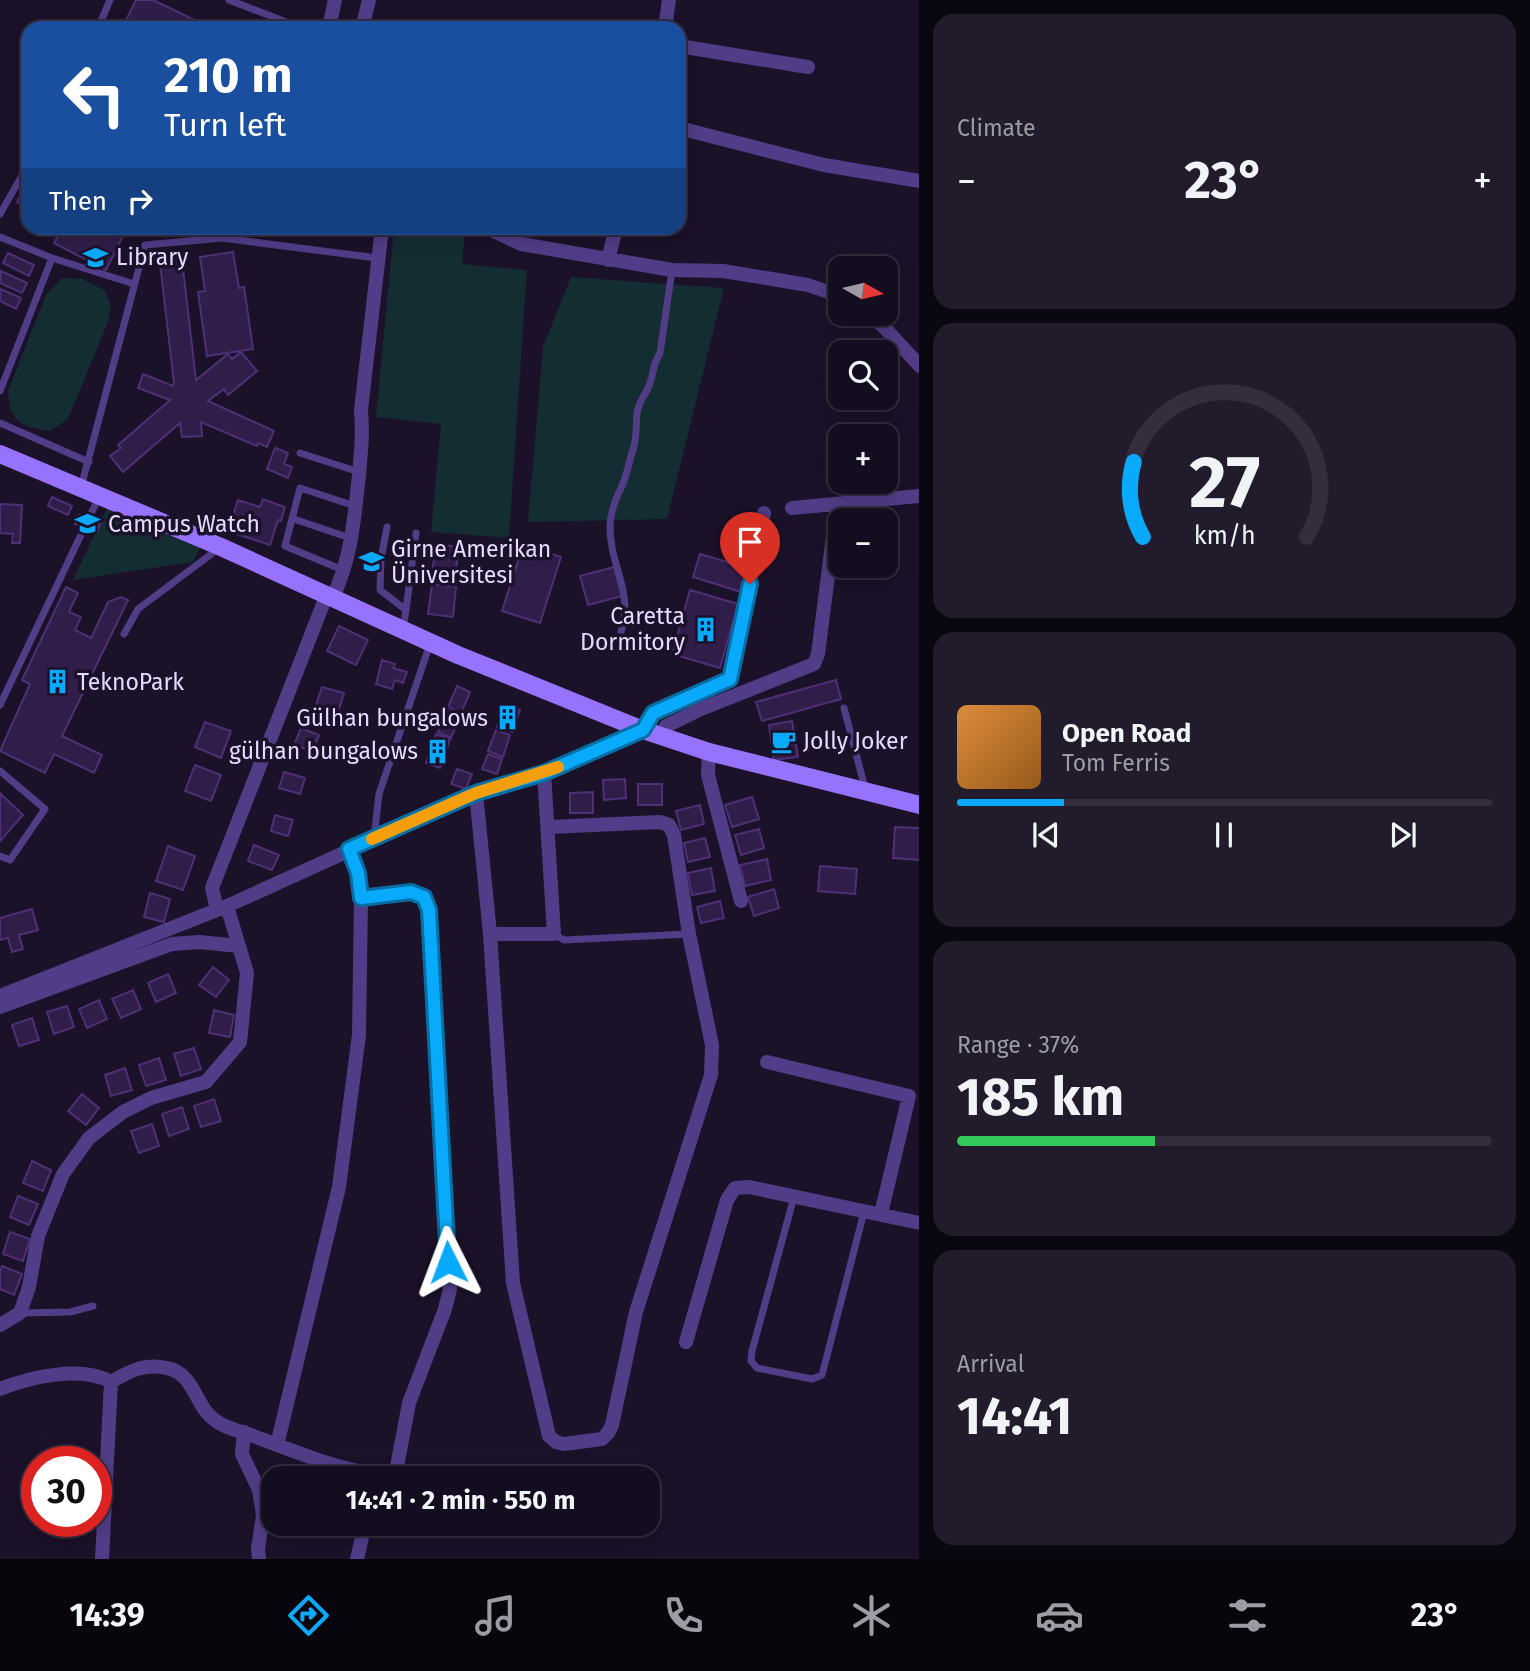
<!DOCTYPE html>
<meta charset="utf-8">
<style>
body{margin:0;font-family:"Fira Sans",sans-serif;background:#211b2c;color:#f1f3f6;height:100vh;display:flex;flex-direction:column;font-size:26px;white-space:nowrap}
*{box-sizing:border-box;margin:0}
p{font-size:23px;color:#9d9ca4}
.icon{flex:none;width:38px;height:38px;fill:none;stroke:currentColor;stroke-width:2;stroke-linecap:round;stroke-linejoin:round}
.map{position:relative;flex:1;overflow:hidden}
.panel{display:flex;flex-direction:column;gap:14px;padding:14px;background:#0b0711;width:611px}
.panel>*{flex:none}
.banner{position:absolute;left:21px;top:21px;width:665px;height:214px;border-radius:21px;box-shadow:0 4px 18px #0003,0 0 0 2px #332d3d;background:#1a4fa0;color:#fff;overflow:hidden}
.needle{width:46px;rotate:98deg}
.buttons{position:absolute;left:828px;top:256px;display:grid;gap:14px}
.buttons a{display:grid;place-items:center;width:70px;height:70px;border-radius:14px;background:#140d1f;box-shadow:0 4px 18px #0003,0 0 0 2px #332d3d;font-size:35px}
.speed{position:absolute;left:21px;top:1446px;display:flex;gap:14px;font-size:35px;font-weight:700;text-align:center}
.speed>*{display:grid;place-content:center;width:91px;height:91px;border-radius:50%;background:#140d1f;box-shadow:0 4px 18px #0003,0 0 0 2px #332d3d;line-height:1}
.speed .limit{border:10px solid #d22;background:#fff;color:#111}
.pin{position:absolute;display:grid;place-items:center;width:60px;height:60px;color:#fff;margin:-72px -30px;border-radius:50% 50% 50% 0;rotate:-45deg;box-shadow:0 0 7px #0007}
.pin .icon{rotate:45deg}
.me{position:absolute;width:77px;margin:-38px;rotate:357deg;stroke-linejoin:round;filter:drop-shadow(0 0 5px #0008)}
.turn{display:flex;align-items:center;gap:24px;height:147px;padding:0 28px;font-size:32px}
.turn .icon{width:91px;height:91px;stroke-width:2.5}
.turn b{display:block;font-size:49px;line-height:60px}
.then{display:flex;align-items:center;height:66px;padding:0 28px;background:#0003;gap:14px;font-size:26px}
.big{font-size:52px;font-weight:700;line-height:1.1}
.panel .tile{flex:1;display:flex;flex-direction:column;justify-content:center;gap:10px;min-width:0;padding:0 24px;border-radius:21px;background:#211b2c}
.panel .dial{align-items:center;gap:0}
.dial svg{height:182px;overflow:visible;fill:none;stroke:#332d3d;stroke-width:7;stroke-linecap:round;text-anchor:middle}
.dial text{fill:#f1f3f6;stroke:none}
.song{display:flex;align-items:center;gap:21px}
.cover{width:84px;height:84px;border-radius:10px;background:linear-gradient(135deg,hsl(30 70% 55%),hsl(30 70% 35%))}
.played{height:7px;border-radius:4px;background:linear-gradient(90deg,#09aafb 20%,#332d3d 20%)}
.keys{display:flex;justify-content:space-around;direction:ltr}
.heat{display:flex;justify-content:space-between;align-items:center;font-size:38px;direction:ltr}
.charge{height:10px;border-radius:5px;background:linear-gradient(90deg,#34c759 37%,#332d3d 0)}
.trip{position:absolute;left:261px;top:1466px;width:399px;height:70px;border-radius:21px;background:#140d1f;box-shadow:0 4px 18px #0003,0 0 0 2px #332d3d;font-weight:700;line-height:70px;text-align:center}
.menu{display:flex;height:112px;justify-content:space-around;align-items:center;background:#08050c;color:#9d9ca4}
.menu .icon{width:49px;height:49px}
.menu .selected{color:#09aafb}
.menu b{font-size:32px;color:#f1f3f6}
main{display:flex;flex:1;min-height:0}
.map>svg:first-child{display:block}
.green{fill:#142d33}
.building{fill:#311d4a;stroke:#4e3076;stroke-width:2}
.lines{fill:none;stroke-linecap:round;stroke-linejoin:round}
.lane{stroke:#513d87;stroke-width:7}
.street{stroke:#513d87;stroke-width:14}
.secondary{stroke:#9672fd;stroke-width:18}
.route-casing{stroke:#066ea3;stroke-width:18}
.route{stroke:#09aafb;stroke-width:12}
.slow{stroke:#f59e0b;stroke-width:12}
.labels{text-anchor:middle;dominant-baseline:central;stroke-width:7;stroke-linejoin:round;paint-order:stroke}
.poi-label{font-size:23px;fill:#e6dafe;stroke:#1b1129;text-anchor:start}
</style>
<main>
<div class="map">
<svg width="920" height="1559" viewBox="0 0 920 1559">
<rect width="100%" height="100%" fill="#1b1129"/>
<path class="green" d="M394,228L465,229L462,264L527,270L509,538L431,532L441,424L376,417Z
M571,277L724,288L667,519L528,522L543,347Z
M62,278L82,279L104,290L111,305L108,322L68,419L50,431C22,427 9,422 8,391L46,295Z
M108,506L201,546L193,562L73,580Z"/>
<path class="building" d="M136,0H153L203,24L201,28H122Z
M461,21L498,26V28H460Z
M28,181V207L17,202Z
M62,228H127L106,270L54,243Z
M233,252L239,288L244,287L253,349L207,356L198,292L205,291L200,257Z
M8,253L34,265L29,276L3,263Z
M182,260L196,380L228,354L232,359L241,352L257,371L228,395L224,389L208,401L274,431L267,447L258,443L257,446L201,422L202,436L182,437L180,423L123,472L110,456L121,448L118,445L170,400L138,388L143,374L173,386L174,383L160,263Z
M1,271L27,283L22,293L0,283Z
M0,289L21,298L16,309L0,301Z
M275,448L288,453L284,464L292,467L288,478L267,469Z
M52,497L72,506L68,515L48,506Z
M263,499L285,507L281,521L278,520L270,545L228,531L238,500L260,507Z
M0,504L22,505L20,543H12L13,534L0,533Z
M79,515L100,524L97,533L75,524Z
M436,544L459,547L455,576L432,573Z
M523,545L561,557L540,623L502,611Z
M700,554L748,568L741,592L693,577Z
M614,567L622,596L588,605L580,576Z
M432,584L456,587L453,617L428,614Z
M66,587L78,593L69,612L81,617L75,630L91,638L108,602L121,597L128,600L62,736L102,755L94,773L54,754L45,773L0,751L30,684L22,680Z
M690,590L738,604L720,668L672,654Z
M339,626L368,640L356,665L327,651Z
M382,660L395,664L393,668L407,672L403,683L395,680L392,689L376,684Z
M836,680L841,699L762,721L756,702Z
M457,686L470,692L461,713L448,707Z
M322,687L344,693L338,712L316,705Z
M505,705L520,710L512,732L497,727Z
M447,710L460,716L451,738L438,732Z
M792,721L798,757L774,760L769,725Z
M205,722L231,731L221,758L195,747Z
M301,728L319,735L313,752L294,745Z
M496,730L510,735L503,757L488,751Z
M436,734L450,739L440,768L426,763Z
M488,754L502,759L497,774L482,769Z
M195,765L221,775L211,801L185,791Z
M457,769L472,774L466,789L451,784Z
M284,772L305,778L300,794L279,788Z
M625,779L626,798L604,800L603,780Z
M638,784H662V805H638Z
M593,792V813H570V793Z
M0,793L23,815L0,841Z
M752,797L759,819L732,827L725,805Z
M700,805L704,824L681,830L676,811Z
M275,815L293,820L288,836L271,831Z
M895,827L920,828V860L893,858Z
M759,829L764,848L741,855L735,835Z
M705,838L710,857L688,862L684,843Z
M254,845L279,855L272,870L248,861Z
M168,846L195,856L183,890L156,881Z
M767,859L771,880L745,886L740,865Z
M820,866L857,869L855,894L818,891Z
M711,868L715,891L692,895L688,873Z
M774,889L779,908L754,916L748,897Z
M150,893L170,899L164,922L144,917Z
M720,901L724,918L701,923L697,907Z
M32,909L38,930L19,935L23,949L12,952L8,938L0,940V918Z
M213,967L229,980L216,997L199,985Z
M168,974L176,993L156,1002L148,983Z
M133,990L141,1009L121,1018L112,999Z
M99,1000L107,1019L87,1028L79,1009Z
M67,1006L74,1027L54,1034L47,1012Z
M214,1010L234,1015L230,1037L209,1033Z
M32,1018L39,1040L19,1046L12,1025Z
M194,1048L201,1069L181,1076L174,1054Z
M159,1058L166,1080L146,1086L139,1065Z
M125,1068L132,1090L111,1096L105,1075Z
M82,1094L99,1108L86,1125L68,1111Z
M214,1099L221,1121L201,1127L194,1106Z
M182,1107L189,1129L169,1136L162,1114Z
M152,1124L159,1146L139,1153L131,1131Z
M32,1161L51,1170L43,1191L23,1183Z
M18,1196L38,1204L29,1225L10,1217Z
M10,1232L30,1239L23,1261L3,1254Z
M2,1266L22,1274L14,1295L0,1289V1272Z"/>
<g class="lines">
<path class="lane" d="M229,0L294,25L293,28
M98,28L110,0
M0,214L28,165
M0,237L52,258L134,284
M222,238L377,258
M0,391L52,258
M0,423L89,462
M300,453L359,472
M81,487L145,245L222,238L225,228
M294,519L350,538
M387,527L381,559L380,590L406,610L403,629
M343,570L285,546L300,488L355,506
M406,610L416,533
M621,632C634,591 610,567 610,527C610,512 616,498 622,486C627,475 629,461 633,450C637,437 636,425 637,413C638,402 647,393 650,383C655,370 651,368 660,353L672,270
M124,634L138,609L218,549
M0,705L99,497
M844,708L865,788
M0,771L45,809L10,860L0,856
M374,838L379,794L430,644
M554,934L564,940L688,934
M794,1197L752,1351L751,1361L757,1368L812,1379L822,1375L864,1212
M21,1313L70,1312L93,1306"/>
<path class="street" d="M329,28L335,0
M362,28L369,0
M665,28L669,0
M679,46L808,67
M679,128L824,165L920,181
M487,228L521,244L672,270L723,271L808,285L840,296
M608,260L616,228
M866,313L881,324L920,366
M792,508L920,496
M333,597C352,556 354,519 359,475C361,451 363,436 361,410L382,228
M661,736L666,726L701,709L814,664L818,654L837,505
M709,752L708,775L741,901
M476,793L490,934L513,1283L549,1436L556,1442L564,1444L602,1439L608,1433L612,1425L636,1312L711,1075L712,1045L689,934L674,835L669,825L660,822L549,827
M361,898L411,892L424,897L430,910L450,1289L445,1309L409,1403L395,1477L410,1479
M217,910L212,888L327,594
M490,934H554L544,773
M0,996L227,906L476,793L544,773L643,730L653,714L730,679L764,513
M0,1007L172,944L199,942L239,946
M767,1062L909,1096L881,1214
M0,1325L20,1313L29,1287L38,1236L63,1174L89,1138L123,1112L151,1098L206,1082L240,1042L247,973L227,906
M686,1342L727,1200L735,1188L749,1187L920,1223
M111,1382C131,1370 147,1362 171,1369C195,1377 196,1408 216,1421C227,1429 244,1432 256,1437C301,1454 346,1473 395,1477
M0,1389C31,1377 81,1365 111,1382
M244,1432L242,1454L259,1490L263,1515L258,1549L259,1559
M277,1445L339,1187L359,1035L361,898L358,873L349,849
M102,1559L111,1382
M357,1559L365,1524"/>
<path class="secondary" d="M0,454L221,547L458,655L643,730L709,752L920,805"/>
</g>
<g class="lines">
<defs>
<path id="route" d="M448,1262L429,910L424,897L411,892L361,898L358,873L349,849L476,793L544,773L643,730L653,713L730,679L750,584"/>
</defs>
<use href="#route" class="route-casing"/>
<use href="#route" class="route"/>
<path class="slow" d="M372,839L476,793L558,767"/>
</g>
<defs>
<symbol id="university-bare" viewBox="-9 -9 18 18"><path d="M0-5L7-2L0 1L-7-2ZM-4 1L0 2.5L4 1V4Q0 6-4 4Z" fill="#09aafb" stroke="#1b1129" stroke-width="2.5" paint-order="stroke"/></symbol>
<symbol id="building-bare" viewBox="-9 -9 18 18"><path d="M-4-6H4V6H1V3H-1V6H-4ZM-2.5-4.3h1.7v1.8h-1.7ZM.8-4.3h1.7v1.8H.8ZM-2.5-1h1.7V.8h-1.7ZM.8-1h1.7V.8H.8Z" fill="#09aafb" stroke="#1b1129" stroke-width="2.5" paint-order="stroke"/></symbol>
<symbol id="cafe-bare" viewBox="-9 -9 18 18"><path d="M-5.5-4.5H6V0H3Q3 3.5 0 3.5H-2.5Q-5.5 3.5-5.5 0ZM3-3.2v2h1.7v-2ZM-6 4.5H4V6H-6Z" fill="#09aafb" stroke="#1b1129" stroke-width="2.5" paint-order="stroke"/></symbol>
</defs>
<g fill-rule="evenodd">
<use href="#university-bare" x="78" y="240" width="35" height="35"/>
<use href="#university-bare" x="70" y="506" width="35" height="35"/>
<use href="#university-bare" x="354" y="544" width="35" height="35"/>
<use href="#building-bare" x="688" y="612" width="35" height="35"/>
<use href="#building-bare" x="40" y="664" width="35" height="35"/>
<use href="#building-bare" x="490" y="700" width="35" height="35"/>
<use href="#cafe-bare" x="766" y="724" width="35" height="35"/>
<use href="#building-bare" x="420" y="734" width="35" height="35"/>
</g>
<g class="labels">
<g class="poi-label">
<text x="116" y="257">Library</text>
<text x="108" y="524">Campus Watch</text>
<text x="391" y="549">Girne Amerikan<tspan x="391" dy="26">Üniversitesi</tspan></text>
<text x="685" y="616" text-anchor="end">Caretta<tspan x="685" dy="26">Dormitory</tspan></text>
<text x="77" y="682">TeknoPark</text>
<text x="488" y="718" text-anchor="end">Gülhan bungalows</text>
<text x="803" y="741">Jolly Joker</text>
<text x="418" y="751" text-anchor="end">gülhan bungalows</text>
</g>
</g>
</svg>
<div class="buttons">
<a><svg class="needle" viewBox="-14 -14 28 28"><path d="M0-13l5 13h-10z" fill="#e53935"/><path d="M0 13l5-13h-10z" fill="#9d9ca4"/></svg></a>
<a><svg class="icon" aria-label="search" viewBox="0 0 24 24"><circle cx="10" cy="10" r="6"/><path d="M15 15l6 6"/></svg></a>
<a>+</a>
<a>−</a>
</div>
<div class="speed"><div class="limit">30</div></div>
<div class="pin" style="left:750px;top:584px;background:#d93025"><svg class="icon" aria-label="arrive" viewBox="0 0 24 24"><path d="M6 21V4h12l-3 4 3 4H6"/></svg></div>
<svg class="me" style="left:448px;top:1262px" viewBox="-20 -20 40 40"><path d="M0-17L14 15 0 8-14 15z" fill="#09aafb" stroke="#fff" stroke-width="4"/></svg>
<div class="trip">14:41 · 2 min · 550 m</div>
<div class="banner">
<div class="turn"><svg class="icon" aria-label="left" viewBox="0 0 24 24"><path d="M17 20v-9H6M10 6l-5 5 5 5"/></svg><div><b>210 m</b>Turn left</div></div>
<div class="then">Then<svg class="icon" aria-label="right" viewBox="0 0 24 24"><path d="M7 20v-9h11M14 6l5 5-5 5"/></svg></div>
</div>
</div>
<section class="panel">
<div class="tile"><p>Climate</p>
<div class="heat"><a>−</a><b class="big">23°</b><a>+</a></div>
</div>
<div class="tile dial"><svg viewBox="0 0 100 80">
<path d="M14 69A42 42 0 1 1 86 69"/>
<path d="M14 69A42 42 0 0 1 10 36" stroke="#09aafb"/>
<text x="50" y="56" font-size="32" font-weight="700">27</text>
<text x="50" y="72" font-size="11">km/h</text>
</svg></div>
<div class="tile">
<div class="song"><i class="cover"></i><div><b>Open Road</b><p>Tom Ferris</p></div></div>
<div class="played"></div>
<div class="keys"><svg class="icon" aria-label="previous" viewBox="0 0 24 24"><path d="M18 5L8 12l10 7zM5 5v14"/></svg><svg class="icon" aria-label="pause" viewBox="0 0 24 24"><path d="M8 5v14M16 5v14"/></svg><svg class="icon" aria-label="next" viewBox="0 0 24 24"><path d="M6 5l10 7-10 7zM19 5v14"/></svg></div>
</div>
<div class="tile"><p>Range · 37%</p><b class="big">185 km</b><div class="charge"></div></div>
<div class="tile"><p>Arrival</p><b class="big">14:41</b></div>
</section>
</main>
<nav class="menu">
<b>14:39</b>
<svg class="icon selected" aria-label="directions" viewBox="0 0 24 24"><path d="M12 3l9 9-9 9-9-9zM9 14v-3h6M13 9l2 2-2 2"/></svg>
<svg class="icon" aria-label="music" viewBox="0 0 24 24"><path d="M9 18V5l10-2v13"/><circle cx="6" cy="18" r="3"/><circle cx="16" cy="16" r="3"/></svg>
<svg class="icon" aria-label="phone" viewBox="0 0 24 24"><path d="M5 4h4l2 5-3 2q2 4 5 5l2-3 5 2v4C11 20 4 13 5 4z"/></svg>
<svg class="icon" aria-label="climate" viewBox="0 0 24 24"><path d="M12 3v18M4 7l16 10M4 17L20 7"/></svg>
<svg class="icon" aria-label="car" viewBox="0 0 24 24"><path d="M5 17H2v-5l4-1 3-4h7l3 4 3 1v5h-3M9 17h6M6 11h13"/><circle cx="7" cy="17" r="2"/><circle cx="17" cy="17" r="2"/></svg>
<svg class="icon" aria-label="filters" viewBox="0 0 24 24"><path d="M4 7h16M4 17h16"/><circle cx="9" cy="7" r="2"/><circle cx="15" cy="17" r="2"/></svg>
<b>23°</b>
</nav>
